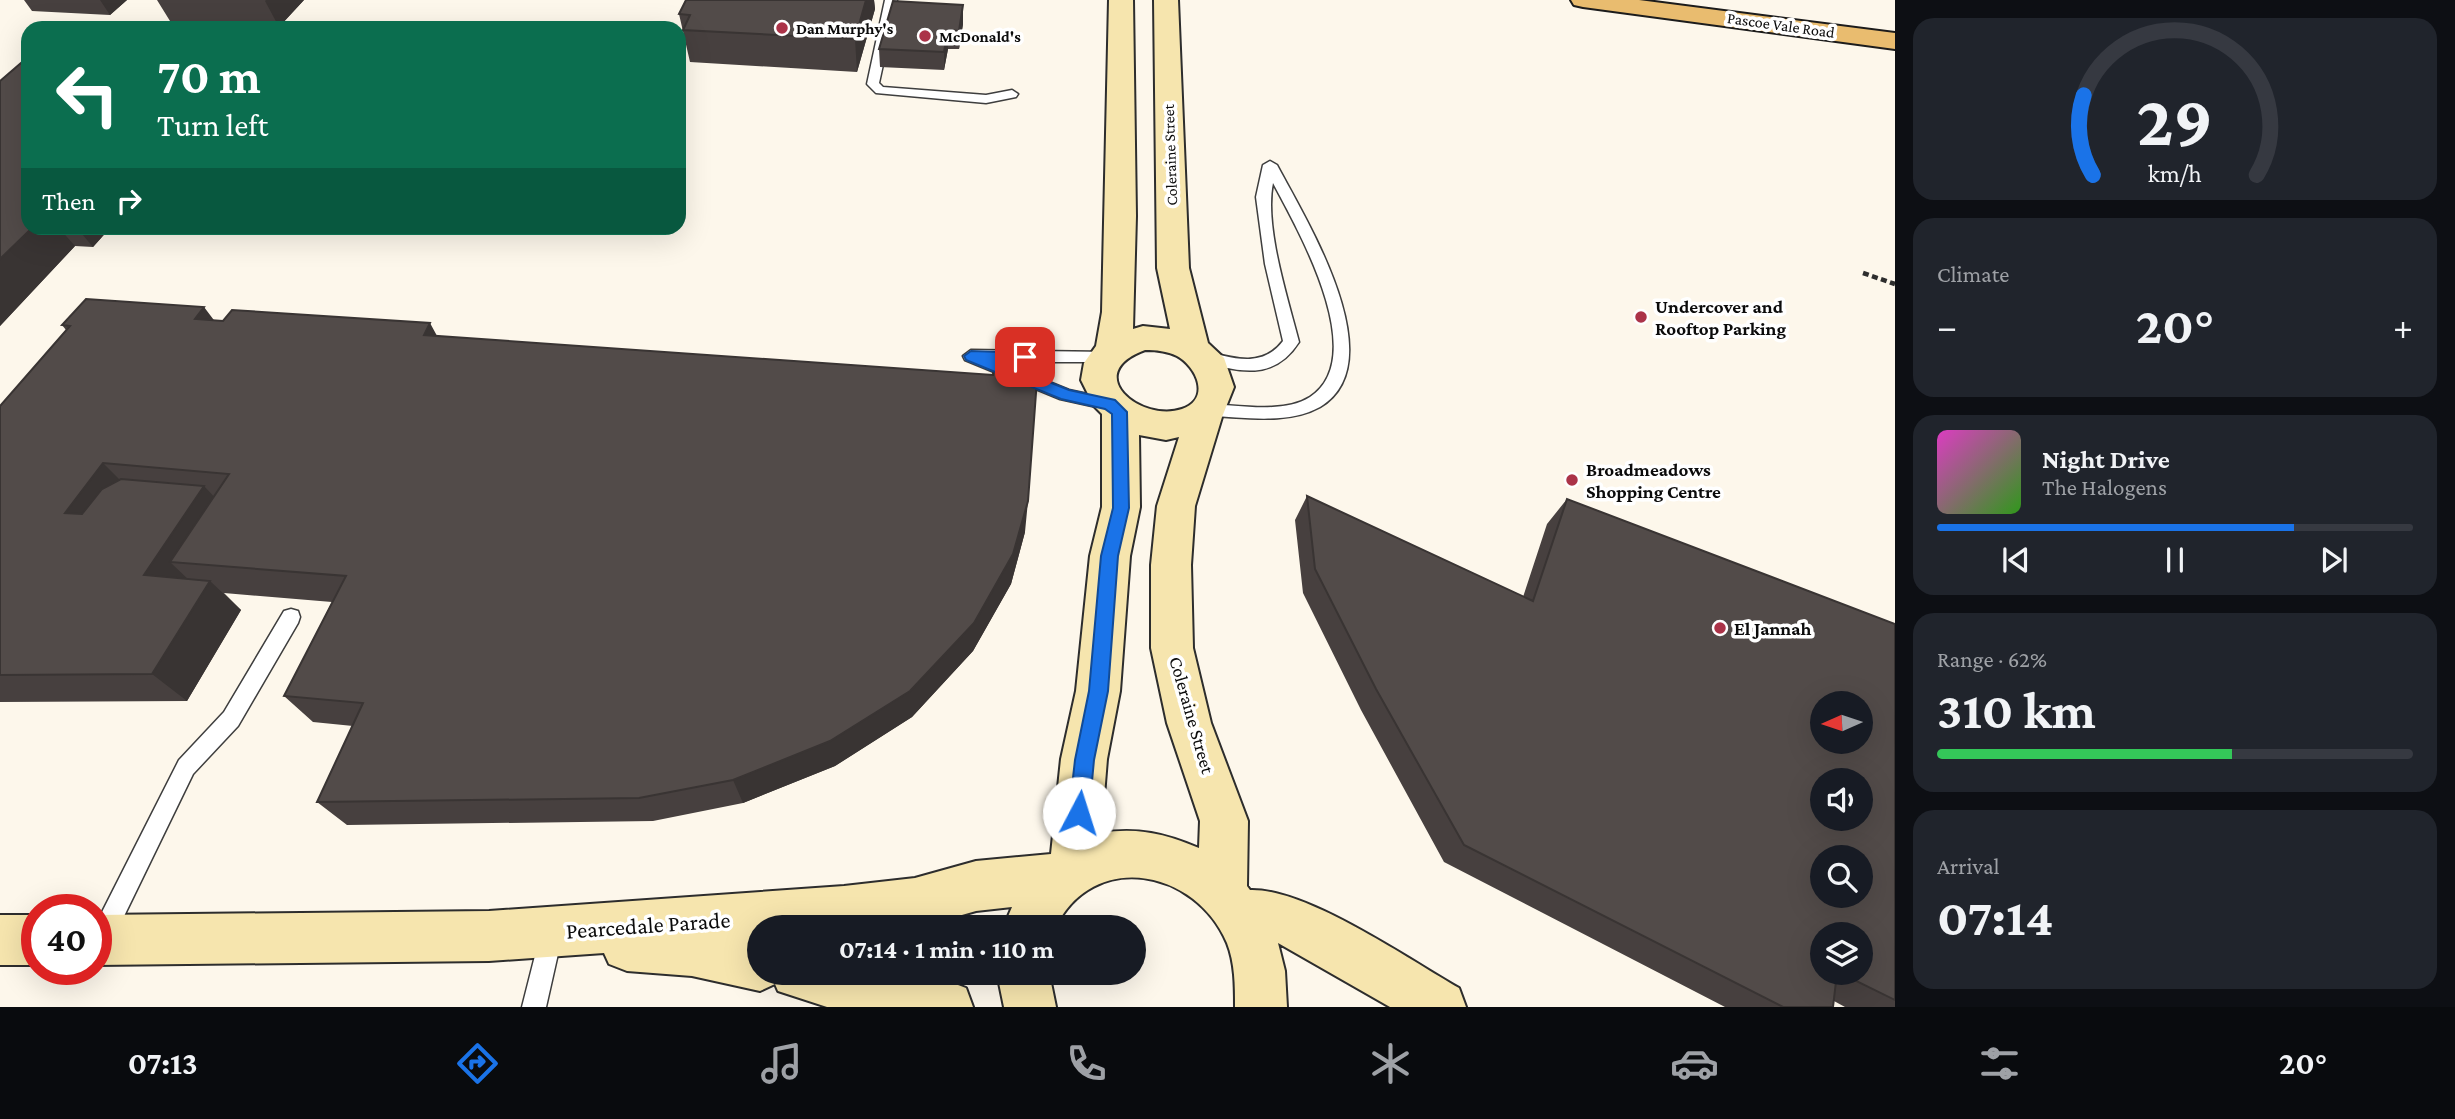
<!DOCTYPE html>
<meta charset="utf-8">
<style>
body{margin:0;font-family:"Crimson Pro",serif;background:#20242c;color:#f1f3f6;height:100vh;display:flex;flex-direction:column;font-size:26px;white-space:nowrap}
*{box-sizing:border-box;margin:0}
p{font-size:23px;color:#9ea1a6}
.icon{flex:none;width:38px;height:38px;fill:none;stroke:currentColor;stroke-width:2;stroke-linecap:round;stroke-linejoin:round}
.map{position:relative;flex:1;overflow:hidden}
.drawer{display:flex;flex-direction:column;gap:18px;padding:18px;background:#0d0f14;width:560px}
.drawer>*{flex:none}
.top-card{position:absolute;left:21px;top:21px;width:665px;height:214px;border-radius:21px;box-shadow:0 7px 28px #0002;background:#0b6e4f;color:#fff;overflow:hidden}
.needle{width:46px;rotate:267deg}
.tools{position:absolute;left:1810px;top:691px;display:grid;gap:14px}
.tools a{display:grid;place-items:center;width:63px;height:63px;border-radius:50%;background:#171b24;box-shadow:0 7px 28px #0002;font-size:35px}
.speed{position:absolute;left:21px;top:894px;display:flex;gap:14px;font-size:35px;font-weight:700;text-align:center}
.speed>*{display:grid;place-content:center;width:91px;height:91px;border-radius:50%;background:#171b24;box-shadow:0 7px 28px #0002;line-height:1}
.speed .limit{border:10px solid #d22;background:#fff;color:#111}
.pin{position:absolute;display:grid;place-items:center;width:60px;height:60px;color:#fff;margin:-30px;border-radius:14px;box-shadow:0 4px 10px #0006}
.me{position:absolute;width:77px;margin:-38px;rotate:5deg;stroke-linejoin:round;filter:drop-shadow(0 0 5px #0008)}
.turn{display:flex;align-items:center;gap:24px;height:147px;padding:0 21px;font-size:32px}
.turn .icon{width:91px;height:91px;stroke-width:2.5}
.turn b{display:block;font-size:49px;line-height:60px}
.then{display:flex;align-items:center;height:66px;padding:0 21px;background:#0003;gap:14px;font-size:26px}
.big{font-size:52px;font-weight:700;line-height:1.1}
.drawer .card{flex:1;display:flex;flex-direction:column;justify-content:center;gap:10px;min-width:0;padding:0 24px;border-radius:21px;background:#20242c}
.drawer .dial{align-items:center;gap:0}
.dial svg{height:182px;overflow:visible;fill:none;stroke:#363941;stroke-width:7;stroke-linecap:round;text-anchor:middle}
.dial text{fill:#f1f3f6;stroke:none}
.song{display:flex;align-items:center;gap:21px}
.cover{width:84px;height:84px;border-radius:10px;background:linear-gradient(135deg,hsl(310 70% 55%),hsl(110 70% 35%))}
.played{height:7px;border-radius:4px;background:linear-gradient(90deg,#1a73e8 75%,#363941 75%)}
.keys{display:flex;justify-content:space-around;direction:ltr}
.heat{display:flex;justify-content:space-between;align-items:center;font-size:38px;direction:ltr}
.charge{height:10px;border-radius:5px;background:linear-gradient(90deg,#34c759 62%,#363941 0)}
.trip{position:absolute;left:747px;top:915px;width:399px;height:70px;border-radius:35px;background:#171b24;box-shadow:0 7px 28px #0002;font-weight:700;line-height:70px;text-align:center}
.menu{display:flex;height:112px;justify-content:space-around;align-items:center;background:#090b0e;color:#9ea1a6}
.menu .icon{width:49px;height:49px}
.menu .active{color:#1a73e8}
.menu b{font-size:32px;color:#f1f3f6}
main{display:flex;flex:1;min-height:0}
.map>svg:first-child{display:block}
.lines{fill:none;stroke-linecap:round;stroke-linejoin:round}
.lane-casing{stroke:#3e3e3e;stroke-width:3}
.secondary-casing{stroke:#2d2d2d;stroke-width:4}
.primary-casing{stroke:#1c1c1c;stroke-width:4}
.path{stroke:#2d2d2d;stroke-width:4.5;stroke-dasharray:6 3.5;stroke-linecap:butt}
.lane{fill:#fff;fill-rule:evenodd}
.secondary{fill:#f6e5ae;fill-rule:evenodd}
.primary{fill:#e9bc6f;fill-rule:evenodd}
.wall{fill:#47403f;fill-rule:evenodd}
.shaded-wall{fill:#393433}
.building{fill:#524b49;stroke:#393433;stroke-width:2;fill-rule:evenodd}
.route{fill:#1a73e8;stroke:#114b97;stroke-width:2}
.poi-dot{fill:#ab3348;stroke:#fff;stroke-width:2.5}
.labels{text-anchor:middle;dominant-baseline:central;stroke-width:7;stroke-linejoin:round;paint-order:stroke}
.far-street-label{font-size:16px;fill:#0b0b0b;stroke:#fff}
.far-poi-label{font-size:16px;font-weight:bold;fill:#0b0b0b;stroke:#fff;text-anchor:start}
.poi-label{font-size:19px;font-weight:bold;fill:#0b0b0b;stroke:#fff;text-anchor:start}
.street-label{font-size:19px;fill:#0b0b0b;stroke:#fff}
.near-street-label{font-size:23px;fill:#0b0b0b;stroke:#fff}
</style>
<main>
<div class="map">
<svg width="1895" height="1007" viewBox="0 0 1895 1007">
<rect width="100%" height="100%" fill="#fdf7eb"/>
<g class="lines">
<defs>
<path id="lane" d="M885,0H897L879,83L883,87L986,95L1012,90L1018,94L1016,97L986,103L876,93L867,84Z
M1270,161L1277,165C1305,218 1395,362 1320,407C1288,425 1244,417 1209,416L1201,410L1209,404C1238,405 1283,414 1310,397C1371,357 1298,230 1273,183C1264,226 1288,299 1299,342C1273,383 1236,371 1196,360L1194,356L1202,350C1231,358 1262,369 1283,341L1265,264L1256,197L1263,165Z
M971,350L1111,352L1113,356L1105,362H1000L1069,390L1116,400L1118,404L1110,410L1060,399L965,360L963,356Z
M291,609L298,611L300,617L298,623L238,726L193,774L110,945L102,948L96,946V924L179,760L224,712L284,611Z
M551,925L559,928L562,936L546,1007H522L540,936L543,928Z"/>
<path id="secondary" d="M1109,0H1133L1136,216L1133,329L1143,326L1170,329L1157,268L1154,0H1178L1189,268L1208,343L1224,358L1234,387L1222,417L1195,506L1191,565L1193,648L1211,723L1248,821L1247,886L1250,890C1306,888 1408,959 1459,988L1466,1007H1390L1278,943L1285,971L1287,1007H1235C1235,986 1235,963 1227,943C1196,869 1093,849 1055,928H1003L1012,907L976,911L916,928H760V973C826,973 903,962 966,988L973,1007H827L778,991L775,984L760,991L692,976L627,971L609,964L604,953L489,961L96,965V915L489,911L844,886L915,878L976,861L1051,854L1061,759L1076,691L1090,556L1102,507V414L1094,406L1081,380L1084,363L1096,346L1102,312ZM1145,350C1156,350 1167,351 1177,356C1197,367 1211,399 1182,409C1142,423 1080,374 1145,350ZM1139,435L1166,440L1179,437L1157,506L1151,565V648L1167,723L1200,821L1199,848C1165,834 1138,827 1101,833L1107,759L1120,691L1130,556L1140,507Z
M0,915H37V965H0Z
M997,973H1049L1056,1007H1004Z"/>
<path id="primary" d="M1571,0H1639L1895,33V49L1583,7L1574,5Z"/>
</defs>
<use href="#lane" class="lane-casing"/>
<use href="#secondary" class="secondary-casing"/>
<use href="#primary" class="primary-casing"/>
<path class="path" d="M1863,273L1895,284"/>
<use href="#lane" class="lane"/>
<use href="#secondary" class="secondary"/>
<use href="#primary" class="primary"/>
</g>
<path class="wall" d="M24,0H127L110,15L32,11Z
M157,0H304L279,27L170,21Z
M686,0H874L875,9L857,72L690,62L679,14Z
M963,5V24L959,49H948L944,70L880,67L879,49Z
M0,81L28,228H110L93,247L75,246L0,326Z
M214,321L437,336L1025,532L1011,584L973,651L912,717L835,766L743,803L653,821L347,825L317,802L353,726L313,722L284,696L332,602L224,593L241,610L187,701L0,702V406L66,330L62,325Z
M1307,496L1523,597L1547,524L1567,499L1895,624V1007H1845L1834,1001L1833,1007H1725L1444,862L1361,710L1303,593L1295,520ZM1860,934V973H1822Z"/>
<path class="shaded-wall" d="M100,0H127L110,15Z
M266,0H304L279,27L265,1Z
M866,0H874L875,9L857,72L855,39Z
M963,5V24L959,49V31Z
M948,30V49L944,70V52Z
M32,228H59L75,246L0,326V259Z
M77,228H110L93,247Z
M204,307L229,340L195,319Z
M430,323L448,356L424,335Z
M103,463L135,495L100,543L65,513Z
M204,486L233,517L170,562L191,582L144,575Z
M1028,501L1025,532L1011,584L973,651L912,717L835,766L743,803L733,780Z
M210,581L241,610L187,701L152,674Z"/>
<path class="building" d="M686,0H866L855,39L683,30L690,15L679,14Z
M893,1L963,5L959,31L948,30L944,52L879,49Z
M28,57V228H32L0,259V81Z
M86,299L204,307L195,319L223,321L232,310L430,323L424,335L993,375L994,363L1038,366L1028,501L1013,554L974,623L910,691L830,741L733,780L639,798L317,802L363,703L284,696L346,576L170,562L229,474L103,463L65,513L82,514L102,489L121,479L204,486L144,575L210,581L152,674L0,675V406L70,326L62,325Z
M1307,496L1533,601L1567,499L1895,624V1000L1840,973H1860V934H1822V973H1837L1833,1007H1783L1464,845L1376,689L1315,569ZM1822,704H1860V742H1822ZM1822,780H1860V819H1822ZM1822,858H1860V896H1822Z"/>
<path class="route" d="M971,351L1030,353L1032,357L1025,362H999L1069,390L1115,400L1127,412L1129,508L1118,556L1108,691L1094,760L1089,813L1086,819L1079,822L1072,819L1069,813L1075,760L1089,691L1101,556L1113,508L1112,414L1105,409L1061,399L966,360L964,356Z"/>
<g class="poi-dot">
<circle cx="782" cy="28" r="7"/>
<circle cx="925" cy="36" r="7"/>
<circle cx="1641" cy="317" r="7"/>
<circle cx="1572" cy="480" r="7"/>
<circle cx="1720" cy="628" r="7"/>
</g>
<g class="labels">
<g class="far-street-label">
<text transform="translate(1781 25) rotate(8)">Pascoe Vale Road</text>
<text transform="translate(1170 155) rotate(-92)">Coleraine Street</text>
</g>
<g class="far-poi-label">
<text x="796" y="28">Dan Murphy's</text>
<text x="939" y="36">McDonald's</text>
</g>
<g class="poi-label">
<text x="1655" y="306">Undercover and<tspan x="1655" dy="22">Rooftop Parking</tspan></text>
<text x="1586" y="469">Broadmeadows<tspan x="1586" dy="22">Shopping Centre</tspan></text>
<text x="1734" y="628">El Jannah</text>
</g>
<g class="street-label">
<text transform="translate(1192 715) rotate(74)">Coleraine Street</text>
</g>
<g class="near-street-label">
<text transform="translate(648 925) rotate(-4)">Pearcedale Parade</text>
</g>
</g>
</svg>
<div class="tools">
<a><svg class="needle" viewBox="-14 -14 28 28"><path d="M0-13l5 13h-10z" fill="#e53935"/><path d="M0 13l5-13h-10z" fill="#9ea1a6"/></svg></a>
<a><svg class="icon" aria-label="sound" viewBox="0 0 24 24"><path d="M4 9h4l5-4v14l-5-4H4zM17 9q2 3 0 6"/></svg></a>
<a><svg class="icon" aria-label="search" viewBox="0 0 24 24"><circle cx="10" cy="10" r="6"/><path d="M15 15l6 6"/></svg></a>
<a><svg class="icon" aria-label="layers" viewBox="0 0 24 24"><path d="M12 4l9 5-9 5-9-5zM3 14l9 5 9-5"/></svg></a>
</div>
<div class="speed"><div class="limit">40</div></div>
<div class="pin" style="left:1025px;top:357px;background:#d93025"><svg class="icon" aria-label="arrive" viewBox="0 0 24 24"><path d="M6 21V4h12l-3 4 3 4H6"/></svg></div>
<svg class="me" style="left:1079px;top:813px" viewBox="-20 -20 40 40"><circle r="19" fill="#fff"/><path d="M0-13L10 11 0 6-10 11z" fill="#1a73e8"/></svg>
<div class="trip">07:14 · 1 min · 110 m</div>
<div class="top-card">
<div class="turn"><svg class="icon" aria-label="left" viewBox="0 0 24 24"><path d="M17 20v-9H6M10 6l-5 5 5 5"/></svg><div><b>70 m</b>Turn left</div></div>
<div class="then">Then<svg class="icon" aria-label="right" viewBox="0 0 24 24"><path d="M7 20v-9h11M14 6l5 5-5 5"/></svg></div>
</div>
</div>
<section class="drawer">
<div class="card dial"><svg viewBox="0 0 100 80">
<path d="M14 69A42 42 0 1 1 86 69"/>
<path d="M14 69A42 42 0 0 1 10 34" stroke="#1a73e8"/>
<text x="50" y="56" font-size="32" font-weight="700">29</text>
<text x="50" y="72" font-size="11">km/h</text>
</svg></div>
<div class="card"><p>Climate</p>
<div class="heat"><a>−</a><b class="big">20°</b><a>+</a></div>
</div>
<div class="card">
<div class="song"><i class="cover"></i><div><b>Night Drive</b><p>The Halogens</p></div></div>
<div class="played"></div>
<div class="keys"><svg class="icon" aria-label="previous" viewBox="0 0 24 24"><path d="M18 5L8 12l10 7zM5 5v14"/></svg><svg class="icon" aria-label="pause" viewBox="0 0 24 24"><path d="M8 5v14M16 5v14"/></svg><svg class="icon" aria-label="next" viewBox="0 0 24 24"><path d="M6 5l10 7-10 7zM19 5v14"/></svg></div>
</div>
<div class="card"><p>Range · 62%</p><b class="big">310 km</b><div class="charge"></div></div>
<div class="card"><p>Arrival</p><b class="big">07:14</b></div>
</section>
</main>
<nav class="menu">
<b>07:13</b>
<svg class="icon active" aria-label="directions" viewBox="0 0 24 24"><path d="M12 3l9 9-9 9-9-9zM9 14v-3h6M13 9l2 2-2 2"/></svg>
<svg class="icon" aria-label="music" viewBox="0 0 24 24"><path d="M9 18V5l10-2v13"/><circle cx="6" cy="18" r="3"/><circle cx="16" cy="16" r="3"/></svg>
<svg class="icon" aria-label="phone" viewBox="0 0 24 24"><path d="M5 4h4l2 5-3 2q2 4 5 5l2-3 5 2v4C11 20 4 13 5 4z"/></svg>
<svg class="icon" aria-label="climate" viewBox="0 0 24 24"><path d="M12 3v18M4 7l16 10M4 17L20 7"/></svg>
<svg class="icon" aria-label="car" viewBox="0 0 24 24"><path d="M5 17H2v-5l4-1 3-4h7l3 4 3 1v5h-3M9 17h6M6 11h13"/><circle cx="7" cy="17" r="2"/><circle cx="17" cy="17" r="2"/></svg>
<svg class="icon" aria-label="filters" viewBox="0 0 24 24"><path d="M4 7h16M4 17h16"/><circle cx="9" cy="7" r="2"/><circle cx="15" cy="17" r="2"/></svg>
<b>20°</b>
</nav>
